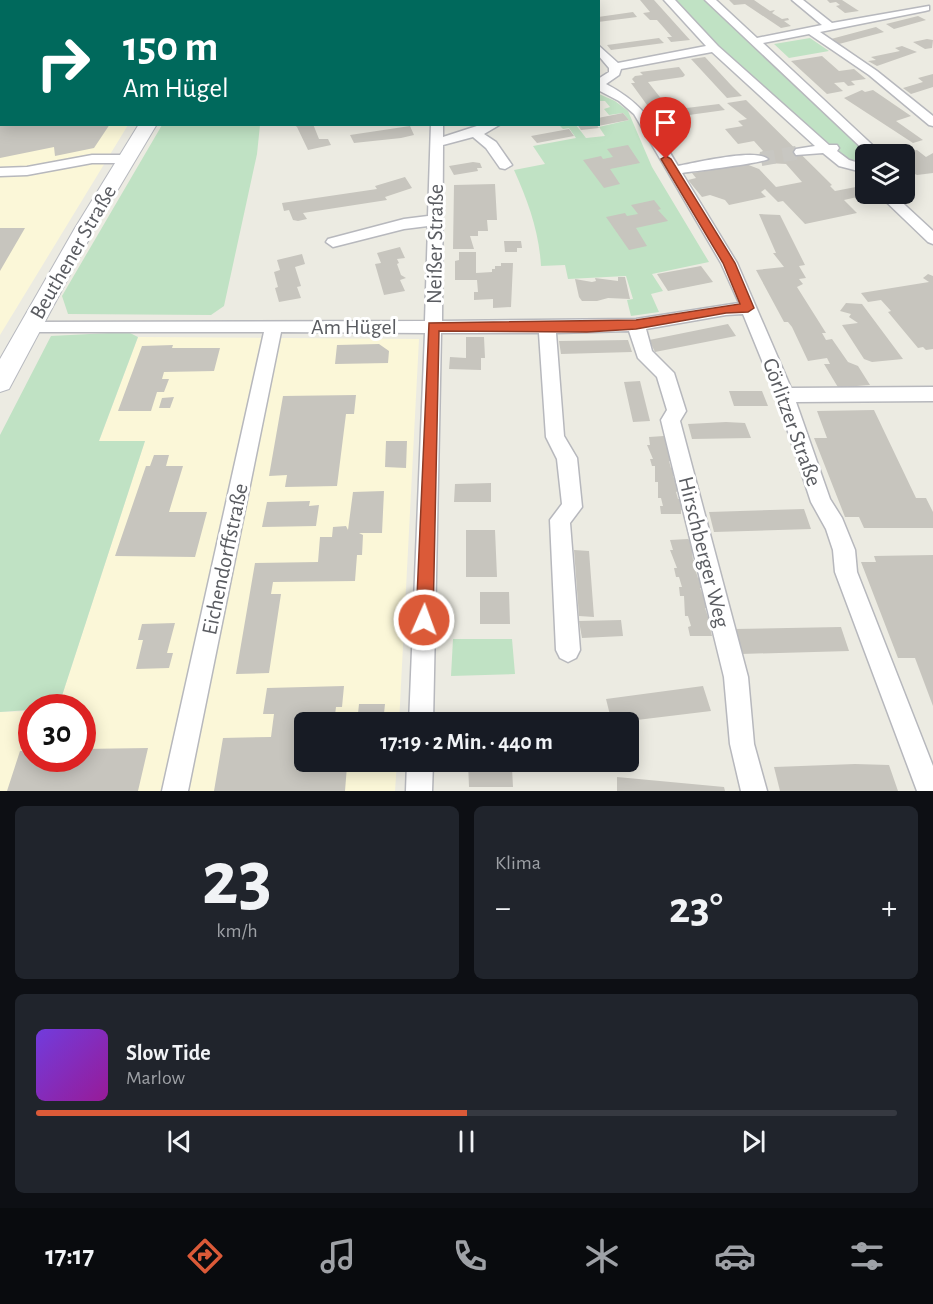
<!DOCTYPE html>
<html lang="de">
<meta charset="utf-8">
<style>
body{margin:0;font-family:"Alegreya Sans",sans-serif;background:#20242c;color:#f1f3f6;height:100vh;display:flex;flex-direction:column;font-size:22px;white-space:nowrap}
*{box-sizing:border-box;margin:0}
p{font-size:20px;color:#9ea1a6}
.icon{flex:none;width:33px;height:33px;fill:none;stroke:currentColor;stroke-width:2;stroke-linecap:round;stroke-linejoin:round}
.map{position:relative;height:791px;overflow:hidden}
.details{display:flex;flex-direction:column;gap:15px;padding:15px;background:#0d0f14;flex:1}
.details>*{flex:none}
.guide{position:absolute;left:0px;top:0px;width:600px;height:126px;box-shadow:0 3px 15px #0003;background:#00695c;color:#fff;overflow:hidden}
.fabs{position:absolute;left:855px;top:144px;display:grid;gap:12px}
.fabs a{display:grid;place-items:center;width:60px;height:60px;border-radius:9px;background:#171b24;box-shadow:0 3px 15px #0003;font-size:30px}
.speed{position:absolute;left:18px;top:694px;display:flex;gap:12px;font-size:30px;font-weight:700;text-align:center}
.speed>*{display:grid;place-content:center;width:78px;height:78px;border-radius:50%;background:#171b24;box-shadow:0 3px 15px #0003;line-height:1}
.speed .limit{border:9px solid #d22;background:#fff;color:#111}
.pin{position:absolute;display:grid;place-items:center;width:51px;height:51px;color:#fff;margin:-62px -26px;border-radius:50% 50% 50% 0;rotate:-45deg;box-shadow:0 0 6px #0007}
.pin .icon{rotate:45deg}
.me{position:absolute;width:66px;margin:-33px;rotate:2deg;stroke-linejoin:round;filter:drop-shadow(0 0 4px #0008)}
.turn{display:flex;align-items:center;gap:21px;height:126px;padding:0 24px;font-size:27px}
.turn .icon{width:78px;height:78px;stroke-width:2.5}
.turn b{display:block;font-size:42px;line-height:51px}
.big{font-size:45px;font-weight:600;line-height:1.1}
.details .tile{flex:1;display:flex;flex-direction:column;justify-content:center;gap:9px;min-width:0;padding:0 21px;border-radius:9px;background:#20242c}
.details .dial{align-items:center;gap:0}
.dial b{font-size:78px;line-height:1}
.song{display:flex;align-items:center;gap:18px}
.cover{width:72px;height:72px;border-radius:9px;background:linear-gradient(135deg,hsl(260 70% 55%),hsl(300 70% 35%))}
.played{height:6px;border-radius:3px;background:linear-gradient(90deg,#db5a38 50%,#363941 50%)}
.keys{display:flex;justify-content:space-around;direction:ltr}
.heat{display:flex;justify-content:space-between;align-items:center;font-size:33px;direction:ltr}
.details .tiles{flex:1;display:grid;gap:15px;grid-template-columns:1fr 1fr}
.tile:last-child{grid-column:span 2}
.trip{position:absolute;left:294px;top:712px;width:345px;height:60px;border-radius:9px;background:#171b24;box-shadow:0 3px 15px #0003;font-weight:600;line-height:60px;text-align:center}
.menu{display:flex;height:96px;justify-content:space-around;align-items:center;background:#090b0e;color:#9ea1a6}
.menu .icon{width:42px;height:42px}
.menu .selected{color:#db5a38}
.menu b{font-size:27px;color:#f1f3f6}
.map>svg:first-child{display:block}
.commercial{fill:#fbf7d8}
.green{fill:#c0e2c4}
.building{fill:#c7c5be}
.lines{fill:none;stroke-linecap:round;stroke-linejoin:round}
.minor-tunnel{stroke:#c8c7c2;stroke-width:14;stroke-dasharray:14 8;stroke-linecap:butt}
.minor-casing{stroke:#b7b8bd;stroke-width:3}
.secondary-casing{stroke:#b7b9bf;stroke-width:2}
.minor{fill:#fff;fill-rule:evenodd}
.secondary{fill:#fff;fill-rule:evenodd}
.route{fill:#db5a38;stroke:#8e3a24;stroke-width:1.5}
.labels{text-anchor:middle;dominant-baseline:central;stroke-width:6;stroke-linejoin:round;paint-order:stroke}
.street-label{font-size:22px;fill:#5a5c61;stroke:#fff}
</style>
<div class="map">
<svg width="933" height="791" viewBox="0 0 933 791">
<rect width="100%" height="100%" fill="#ecebe2"/>
<path class="commercial" d="M0,0H72L2,2V124L128,125L0,335Z
M138,337L419,339L399,723H304V762H397L395,791H0V712L31,711L32,759H82V708H58L145,441H99Z"/>
<path class="green" d="M673,0H707L871,154H866L865,166L845,160L703,33Z
M810,38L829,51L789,58L774,44Z
M599,94L615,101L628,111L652,167L709,262L652,274L663,291L651,294L659,312L631,316L627,300L633,299L626,276L568,279L565,265L541,266C539,231 528,201 514,170L545,164L533,146L576,138L569,128L563,129L559,125H576L586,138L605,136L599,127L629,120L623,113L609,115L604,109L610,107L605,101H599Z
M162,125H260L257,154L224,306L211,315L68,314L62,296Z
M128,332L138,337L99,441H145L58,708L0,712V435L51,336Z
M453,639H512L515,674L451,676Z"/>
<path class="building" d="M640,0H654L690,40L671,42L667,37H672L657,20H650L643,13L650,12Z
M729,0H754L770,11L775,10L772,13L782,19L788,18L789,20L784,21L791,26L781,28L745,4L734,5Z
M827,0H842L859,11L845,13L836,6L840,5L836,2L830,3Z
M633,12L637,17L598,22V17Z
M918,16L926,20L894,29L886,24Z
M876,27L884,32L839,44L831,39Z
M659,38L664,43L611,50L607,45Z
M927,39L933,40L932,48L925,49L913,42Z
M902,46L917,52L877,66L868,61L876,60L871,57L900,51L895,48Z
M822,56L839,71L854,69L866,79L851,81L855,85L848,86L844,82L834,83L843,91L827,94L791,61Z
M705,57L731,85L742,96L727,98L691,59Z
M679,67L685,75L683,77L648,82L663,101H660L662,103L647,105L631,83H635L632,79L635,76L643,75L640,72Z
M933,74V87L911,94L903,88L923,82L918,78Z
M862,90L865,92L873,90L911,116L896,121L923,140L913,143L844,98Z
M746,100L832,185L830,186L835,191L861,186L866,190V195L844,200L857,213L805,224L783,201L778,202L765,189L761,192L766,197L729,205L725,200L710,195L702,197L688,180L696,178L692,173L746,164L759,169L776,187L802,182L786,164L767,163L759,154L763,151L754,141L738,144L725,129L743,126L738,121L747,119L727,103Z
M719,104L725,110L660,119L654,112Z
M623,113L629,120L598,126V118Z
M0,124H110L94,148L55,156L54,147L0,158Z
M293,124H313L319,139H328L331,145L308,150L297,127Z
M577,124H596L599,128L581,130Z
M410,126L414,135L401,138L354,143L350,135Z
M569,129L574,136L537,143L531,136Z
M628,145L640,163L610,169L620,184L604,188L583,160L601,156L603,159L613,157L607,149Z
M917,150L926,157L933,153V173L917,175L904,169V153Z
M473,162L480,163L482,168H477L478,171L454,175L449,166Z
M405,177L412,188L385,197L387,200L303,213L307,219L298,221L293,220L289,210L284,211L282,203L377,189L375,186Z
M495,184L497,220H487L488,231H478V236H470L474,249H453L454,185Z
M654,200L661,209L658,210L668,221L636,228L647,246L629,250L606,217L625,213L627,216L638,214L631,205Z
M759,214L780,215L805,265L799,266L806,278L799,279L803,284L797,287L826,333H822L826,340L832,339L848,362L858,366L870,385L857,386L859,389H839L824,364H830L827,358L808,361L792,327L788,322H784L756,270L784,267L773,253H776Z
M0,228H25L0,271Z
M504,241H521L522,248H517V252H505Z
M400,247L405,258L397,259L399,263L397,264L401,275L406,278L400,280L405,291L384,295L375,264L381,263L377,253Z
M459,252H476V273L492,272V269H495V266H501V263H513L511,307L493,308V299L474,300V292H478L477,280H455V261L459,260Z
M302,254L305,264L295,267L301,286L297,287L301,298L279,302L275,288L278,287L274,272L280,270L277,260Z
M701,266L713,282L668,291L657,274Z
M928,274L933,276V349L926,350L923,347L918,348L888,312L891,311L881,300L868,302L861,293L929,282L923,278Z
M618,277H625L630,299L608,298L597,301H582L579,297L575,279L592,282L596,281L595,278L618,281Z
M846,303L862,304L903,359L872,362L864,359L842,325L858,323L849,317L851,314L840,311Z
M728,324L736,336L655,352L649,340Z
M466,337H484L485,358H481V370L449,369L450,357L466,358Z
M628,340L632,352L561,354L559,341Z
M379,344L389,351L388,363L335,364L337,345Z
M173,345L172,348H220L214,371L164,372L162,379H169L164,392H157L151,411H118L142,346Z
M640,381L650,421L633,422L624,382Z
M729,391H762L768,406H734Z
M356,395L354,414H346L337,486L285,487L287,475L269,476L283,396Z
M174,397L170,408H159L162,398Z
M874,410L916,498H926L933,512V528H864L859,517H845L814,438H827L817,411Z
M726,422L745,423L751,438L692,439L688,424Z
M664,436L667,439L668,453H671L672,461H669L671,468H674L676,476H673L679,491L676,492L678,499H681L684,510H681V514H661L660,506H663L661,498H658V482H655V466H652L650,459H653L647,445H650L649,437Z
M386,441H407L406,468L385,467Z
M154,455H169L166,466H183L169,512H207L195,557L115,556L146,466H150Z
M491,483V502H454L455,484Z
M384,491L382,533H359L363,535L362,555H357L355,581L273,582L271,594H281L269,673L236,674L255,563L318,562L320,537H332L333,527L346,526L348,530L353,492Z
M310,501L309,506L319,505L316,526L262,527L267,502Z
M804,509L811,529L714,532L709,512Z
M466,530H495L497,577H466Z
M688,539L691,541L693,560L696,559L698,569H695L698,578H701L703,588H700L709,608H705L708,617H711L714,628H710L712,636H690L688,627L691,626L688,616H685L684,596H680L679,587H682L679,577H676L674,568H677L670,550H673L670,540Z
M574,550L589,551L594,617L579,616Z
M933,555V706L915,658H898L861,562H876L874,556Z
M480,592H509L510,624H480Z
M621,620L623,636L582,638L579,621Z
M175,623L167,653H173L169,668L136,669L143,640H138L142,624Z
M841,627L849,651L741,654L734,629Z
M344,686L342,707H336L334,723H304V762H344L347,766L345,791H214L223,738L271,737L274,714H263L267,688Z
M703,686L711,711L612,723L606,699Z
M359,704H385L383,723H357Z
M502,719V723H467V720Z
M148,748L138,791H7L20,751H32V759H82V749Z
M468,762H504L505,768H512L513,787H469Z
M855,764L889,765L898,791H780L774,767Z
M617,777L724,787L725,791H617Z"/>
<g class="lines">
<path class="minor-tunnel" d="M761,159L801,152"/>
<defs>
<path id="minor" d="M73,0H84L72,2Z
M407,0H417L418,2H408Z
M551,0H561L562,2H552Z
M664,0H675L718,46L829,145H837L839,148L837,151L849,160L866,165V173L839,166L823,153L796,155L794,152L796,149L815,146L712,52L621,69L619,75L606,84C648,106 654,127 678,166C695,163 756,148 768,159C763,163 695,171 682,173L737,263L791,388L933,387V401L796,402L830,499L842,518L855,550L857,572L933,766V791H917L835,572L833,550L826,529L811,502L776,395L743,314L726,315L646,329L652,351L674,373L686,411L680,421L748,677L754,744L767,791H741L730,744L724,677L661,420L667,410L657,377L638,358L629,331L556,333L564,436L577,458L582,507L570,523L580,650L576,658L568,662L560,658L556,650L550,520L562,504L557,459L546,437L539,333H441L433,723H409L425,333L281,332L188,791H162L264,332H31L25,330L23,326L25,322L425,321L428,226L404,229L333,247L326,242L328,239L404,219L428,216L431,124H443V137L483,124H501L484,134L496,142L512,165L505,169L500,168L486,148L473,137L443,145L442,321L636,319L739,303L721,263L634,114L619,101L598,90V79L609,72V68L598,55V45L618,63L706,46Z
M705,0H716L757,38L822,25L792,0H803L832,23L929,6V10L925,11L820,32L877,71L933,116V126L929,125L869,75L809,34L763,43L882,154H868Z
M92,155H127L134,159L127,163H92L27,175L0,176V168L27,167Z
M878,194H893L933,231V244L928,242Z
M407,762H433L432,791H406Z"/>
<path id="secondary" d="M225,0H239L224,2Z
M139,124H157L95,228L9,389L0,392V359L75,228Z"/>
</defs>
<use href="#minor" class="minor-casing"/>
<use href="#secondary" class="secondary-casing"/>
<use href="#minor" class="minor"/>
<use href="#secondary" class="secondary"/>
</g>
<path class="route" d="M666,156L671,159L735,263L754,308L748,312L726,313L636,329L587,332L439,331L433,620L430,625L424,628L418,625L416,620L429,323L636,320L740,304L723,263L661,159Z"/>
<g class="labels">
<g class="street-label">
<text transform="translate(435 244) rotate(-89)">Neißer Straße</text>
<text transform="translate(73 252) rotate(-60)">Beuthener Straße</text>
<text x="354" y="327">Am Hügel</text>
<text transform="translate(792 422) rotate(70)">Görlitzer Straße</text>
<text transform="translate(704 552) rotate(76)">Hirschberger Weg</text>
<text transform="translate(225 559) rotate(-78)">Eichendorffstraße</text>
</g>
</g>
</svg>
<div class="fabs">
<a><svg class="icon" aria-label="layers" viewBox="0 0 24 24"><path d="M12 4l9 5-9 5-9-5zM3 14l9 5 9-5"/></svg></a>
</div>
<div class="speed"><div class="limit">30</div></div>
<div class="pin" style="left:666px;top:159px;background:#d93025"><svg class="icon" aria-label="arrive" viewBox="0 0 24 24"><path d="M6 21V4h12l-3 4 3 4H6"/></svg></div>
<svg class="me" style="left:424px;top:620px" viewBox="-20 -20 40 40"><circle r="17" fill="#db5a38" stroke="#fff" stroke-width="3"/><path d="M0-11L8 9 0 5-8 9z" fill="#fff"/></svg>
<div class="trip">17:19 · 2 Min. · 440 m</div>
<div class="guide">
<div class="turn"><svg class="icon" aria-label="right" viewBox="0 0 24 24"><path d="M7 20v-9h11M14 6l5 5-5 5"/></svg><div><b>150 m</b>Am Hügel</div></div>
</div>
</div>
<section class="details">
<div class="tiles">
<div class="tile dial"><b>23</b><p>km/h</p></div>
<div class="tile"><p>Klima</p>
<div class="heat"><a>−</a><b class="big">23°</b><a>+</a></div>
</div>
<div class="tile">
<div class="song"><i class="cover"></i><div><b>Slow Tide</b><p>Marlow</p></div></div>
<div class="played"></div>
<div class="keys"><svg class="icon" aria-label="previous" viewBox="0 0 24 24"><path d="M18 5L8 12l10 7zM5 5v14"/></svg><svg class="icon" aria-label="pause" viewBox="0 0 24 24"><path d="M8 5v14M16 5v14"/></svg><svg class="icon" aria-label="next" viewBox="0 0 24 24"><path d="M6 5l10 7-10 7zM19 5v14"/></svg></div>
</div>
</div>
</section>
<nav class="menu">
<b>17:17</b>
<svg class="icon selected" aria-label="directions" viewBox="0 0 24 24"><path d="M12 3l9 9-9 9-9-9zM9 14v-3h6M13 9l2 2-2 2"/></svg>
<svg class="icon" aria-label="music" viewBox="0 0 24 24"><path d="M9 18V5l10-2v13"/><circle cx="6" cy="18" r="3"/><circle cx="16" cy="16" r="3"/></svg>
<svg class="icon" aria-label="phone" viewBox="0 0 24 24"><path d="M5 4h4l2 5-3 2q2 4 5 5l2-3 5 2v4C11 20 4 13 5 4z"/></svg>
<svg class="icon" aria-label="climate" viewBox="0 0 24 24"><path d="M12 3v18M4 7l16 10M4 17L20 7"/></svg>
<svg class="icon" aria-label="car" viewBox="0 0 24 24"><path d="M5 17H2v-5l4-1 3-4h7l3 4 3 1v5h-3M9 17h6M6 11h13"/><circle cx="7" cy="17" r="2"/><circle cx="17" cy="17" r="2"/></svg>
<svg class="icon" aria-label="filters" viewBox="0 0 24 24"><path d="M4 7h16M4 17h16"/><circle cx="9" cy="7" r="2"/><circle cx="15" cy="17" r="2"/></svg>
</nav>
